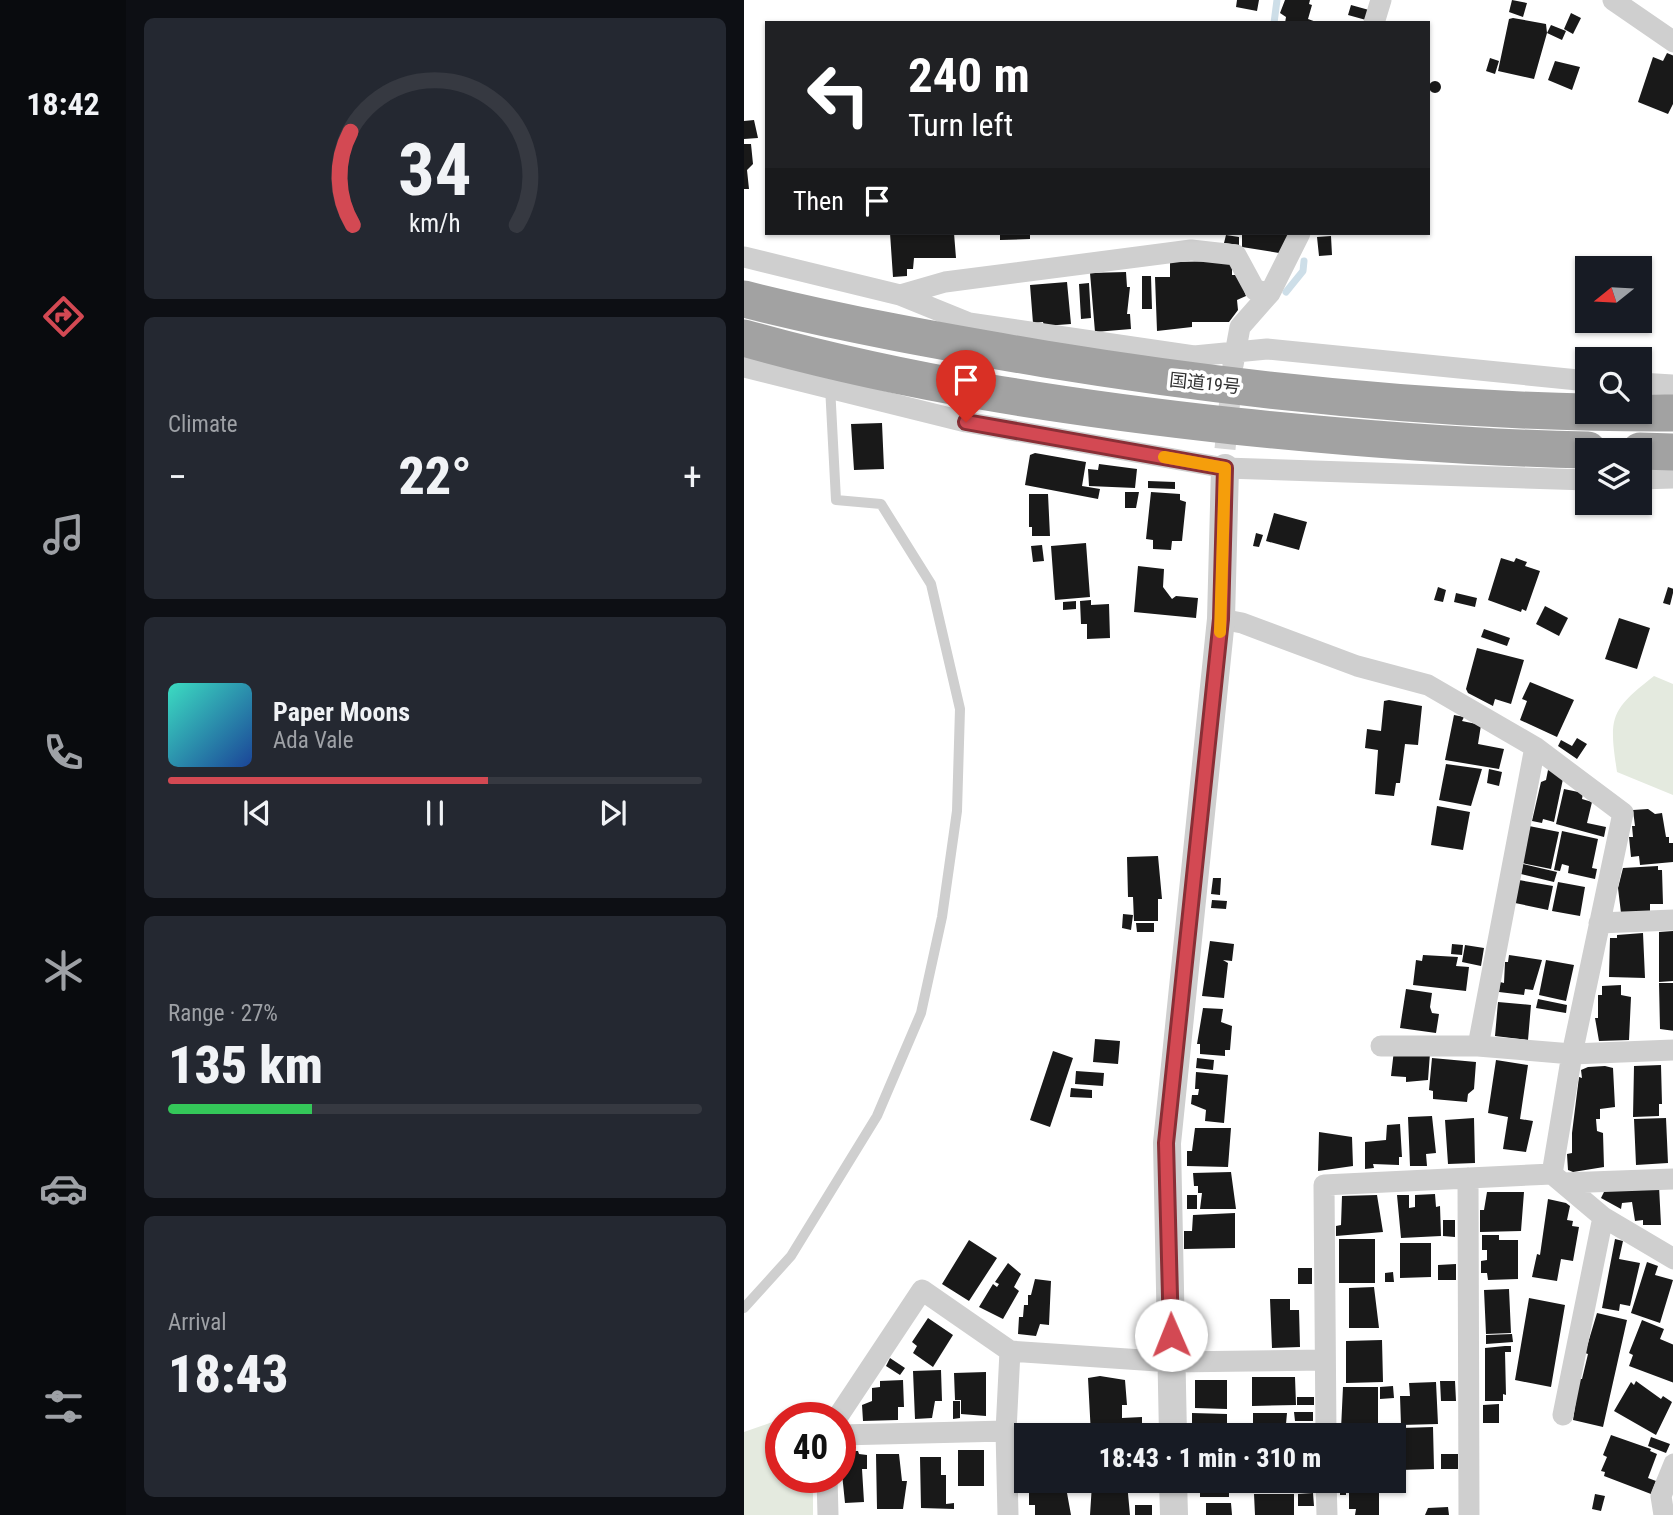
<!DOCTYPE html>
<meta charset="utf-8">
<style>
body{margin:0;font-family:"Roboto Condensed","Noto Sans JP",sans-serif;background:#242831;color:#f1f3f6;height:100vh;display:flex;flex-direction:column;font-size:26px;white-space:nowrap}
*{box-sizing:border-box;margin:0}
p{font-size:23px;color:#9ea1a6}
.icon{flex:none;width:38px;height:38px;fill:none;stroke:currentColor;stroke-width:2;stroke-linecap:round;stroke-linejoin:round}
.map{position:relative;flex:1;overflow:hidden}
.side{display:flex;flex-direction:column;gap:18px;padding:18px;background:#0d0f14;width:618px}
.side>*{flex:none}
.guide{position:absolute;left:21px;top:21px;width:665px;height:214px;border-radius:0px;box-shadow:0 2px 5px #0004;background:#202124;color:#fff;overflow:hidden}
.needle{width:46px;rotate:252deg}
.tools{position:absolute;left:831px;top:256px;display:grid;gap:14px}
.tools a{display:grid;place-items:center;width:77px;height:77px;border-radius:0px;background:#171b24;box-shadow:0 2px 5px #0004;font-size:35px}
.speed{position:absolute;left:21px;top:1402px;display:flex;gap:14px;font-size:35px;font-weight:700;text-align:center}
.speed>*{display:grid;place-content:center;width:91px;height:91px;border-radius:50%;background:#171b24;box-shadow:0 2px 5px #0004;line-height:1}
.speed .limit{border:10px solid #d22;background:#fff;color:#111}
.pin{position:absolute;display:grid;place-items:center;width:60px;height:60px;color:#fff;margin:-72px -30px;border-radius:50% 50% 50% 0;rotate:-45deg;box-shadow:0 0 7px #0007}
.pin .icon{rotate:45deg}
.me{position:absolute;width:77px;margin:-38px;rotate:359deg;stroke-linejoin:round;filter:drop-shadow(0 0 5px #0008)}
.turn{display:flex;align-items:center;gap:24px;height:147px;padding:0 28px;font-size:32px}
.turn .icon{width:91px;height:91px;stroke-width:2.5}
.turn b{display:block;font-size:49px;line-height:60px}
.then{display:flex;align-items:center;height:66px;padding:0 28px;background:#0003;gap:14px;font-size:26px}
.big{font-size:52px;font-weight:800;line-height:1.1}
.side .tile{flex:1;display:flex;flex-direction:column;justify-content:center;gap:10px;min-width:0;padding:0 24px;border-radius:10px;background:#242831}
.side .dial{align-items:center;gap:0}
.dial svg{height:182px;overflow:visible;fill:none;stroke:#363941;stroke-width:7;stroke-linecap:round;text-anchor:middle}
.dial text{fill:#f1f3f6;stroke:none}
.song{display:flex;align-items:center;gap:21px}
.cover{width:84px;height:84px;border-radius:10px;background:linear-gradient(135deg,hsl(170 70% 55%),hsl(220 70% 35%))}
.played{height:7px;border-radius:4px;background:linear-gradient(90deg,#d34953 60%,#363941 60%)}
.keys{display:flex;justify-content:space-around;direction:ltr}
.heat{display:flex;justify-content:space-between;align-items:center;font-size:38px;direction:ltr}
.charge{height:10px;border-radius:5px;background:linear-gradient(90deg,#34c759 27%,#363941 0)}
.trip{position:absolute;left:270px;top:1423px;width:392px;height:70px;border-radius:0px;background:#171b24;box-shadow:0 2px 5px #0004;font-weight:800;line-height:70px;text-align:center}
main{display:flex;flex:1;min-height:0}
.menu{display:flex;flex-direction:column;width:126px;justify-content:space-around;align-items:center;background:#090b0e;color:#9ea1a6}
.menu .icon{width:49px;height:49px}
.menu .selected{color:#d34953}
.menu b{font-size:32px;color:#f1f3f6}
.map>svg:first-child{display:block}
.green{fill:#e4eadf}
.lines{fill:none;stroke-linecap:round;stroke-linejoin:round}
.stream{stroke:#cddee8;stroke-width:7}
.building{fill:#191919}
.minor-tunnel{stroke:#d6d6d6;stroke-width:21;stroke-dasharray:21 10;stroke-linecap:butt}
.service{stroke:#cfcfcf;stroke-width:10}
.minor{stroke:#cfcfcf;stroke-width:21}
.tertiary{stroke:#cfcfcf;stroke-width:28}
.trunk{stroke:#a2a2a2;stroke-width:37}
.route-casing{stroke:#892f36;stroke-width:18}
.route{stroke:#d34953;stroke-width:12}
.slow{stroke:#f59e0b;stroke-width:12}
.labels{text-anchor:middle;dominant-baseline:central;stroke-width:7;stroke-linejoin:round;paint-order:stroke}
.street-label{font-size:18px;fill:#323232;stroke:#fff}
</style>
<main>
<nav class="menu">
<b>18:42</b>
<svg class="icon selected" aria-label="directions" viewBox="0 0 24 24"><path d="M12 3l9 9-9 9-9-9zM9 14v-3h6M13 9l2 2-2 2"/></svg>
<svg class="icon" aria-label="music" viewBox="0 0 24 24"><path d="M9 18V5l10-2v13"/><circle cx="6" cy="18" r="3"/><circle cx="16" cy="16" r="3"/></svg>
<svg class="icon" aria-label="phone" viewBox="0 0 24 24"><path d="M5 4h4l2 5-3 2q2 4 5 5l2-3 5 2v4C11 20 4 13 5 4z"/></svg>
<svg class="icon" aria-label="climate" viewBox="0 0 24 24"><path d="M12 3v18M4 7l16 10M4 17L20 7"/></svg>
<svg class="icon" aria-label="car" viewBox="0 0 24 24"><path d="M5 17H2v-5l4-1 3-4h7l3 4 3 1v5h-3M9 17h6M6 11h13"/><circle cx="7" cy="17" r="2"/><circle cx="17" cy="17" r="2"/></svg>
<svg class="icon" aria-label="filters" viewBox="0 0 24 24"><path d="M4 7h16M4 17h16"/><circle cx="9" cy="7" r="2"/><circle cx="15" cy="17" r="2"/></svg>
</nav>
<section class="side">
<div class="tile dial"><svg viewBox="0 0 100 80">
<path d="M14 69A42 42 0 1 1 86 69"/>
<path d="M14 69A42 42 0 0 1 13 28" stroke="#d34953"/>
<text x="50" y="56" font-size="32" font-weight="700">34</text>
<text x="50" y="72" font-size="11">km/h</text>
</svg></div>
<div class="tile"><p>Climate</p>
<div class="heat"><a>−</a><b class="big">22°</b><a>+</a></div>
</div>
<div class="tile">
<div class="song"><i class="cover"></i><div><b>Paper Moons</b><p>Ada Vale</p></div></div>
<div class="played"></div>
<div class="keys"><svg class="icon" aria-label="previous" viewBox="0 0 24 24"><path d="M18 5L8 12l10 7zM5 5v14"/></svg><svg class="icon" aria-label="pause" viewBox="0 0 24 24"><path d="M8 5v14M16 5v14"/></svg><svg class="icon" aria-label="next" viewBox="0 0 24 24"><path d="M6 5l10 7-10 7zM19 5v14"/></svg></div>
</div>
<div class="tile"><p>Range · 27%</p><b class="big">135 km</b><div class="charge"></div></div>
<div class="tile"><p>Arrival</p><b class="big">18:43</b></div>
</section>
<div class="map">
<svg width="930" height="1515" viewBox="0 0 930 1515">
<rect width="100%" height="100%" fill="#fff"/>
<path class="green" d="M910,676L929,684V795L873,772C865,718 865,711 910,676Z
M37,1419V1477H69V1515H0V1432Z"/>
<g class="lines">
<path class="stream" d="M530,23L533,0
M542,292L559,271L560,261"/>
</g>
<path class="building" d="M493,0H515L513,11L492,7Z
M541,0H566L565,4L568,5L564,19L575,23H541L542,17L536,13Z
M768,0L783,3L779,17L765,12Z
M607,5L625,10L622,20L604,15Z
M827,13L837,18L829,34L820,29Z
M769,18L802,24L803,33L807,25L822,31L818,40L803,33L790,79L754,71L765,19Z
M923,53L930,56V102L924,114L894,102L909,57L919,61Z
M746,58L755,61L751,74L742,71Z
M811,61L836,67L828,90L804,80Z
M685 87a6 6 0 1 1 12 0a6 6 0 1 1-12 0Z
M10,120L14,138L0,139V121Z
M0,144H7L9,164L3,170L5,189H0Z
M146,233H210L212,258H170L169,269H163V276L149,277Z
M256,233H286V239L256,240Z
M498,233H547L535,253L498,247Z
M482,235L495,237V245L480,243Z
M587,236L588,255L575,256L573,237Z
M488,261V275H495L502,296L493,300L494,310L485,322H448V327L413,331L411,277H426V262Z
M382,272L383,287H386L383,314H386L387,329L351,332L346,273Z
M398,276H407L408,309H398Z
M323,282L327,324L300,326L299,322L289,323L286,285Z
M345,283L347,318L337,319L335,284Z
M138,423L140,469L110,470L107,424Z
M291,453L342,462L338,486L356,489L354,499L281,485L286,455Z
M355,464L393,469L391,488L345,486L344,469L354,470Z
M404,481L431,482V489L404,488Z
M381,492H395L392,508H381Z
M407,492L436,494V500L442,502L438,541H428L427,550L409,549V540L402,539Z
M285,494H304L306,536H288V527H285Z
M530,513L563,522L555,550L522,541Z
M512,533L519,535L515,547L509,546Z
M342,543L346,597L311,600L307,546Z
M298,545L300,561L289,562L287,546Z
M757,558L770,562L772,558L783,562L781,566L796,571L782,611L778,609L777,612L744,600Z
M394,566L420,569L419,587L428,599L432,596L454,598L452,618L390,612Z
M694,587L702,590L699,602L690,600Z
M924,587L930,589L926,605L919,603Z
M712,593L733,598L731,607L710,602Z
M347,600V605L365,604L366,638L343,639V624H337L336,601Z
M332,601V609L319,610V602Z
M801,606L824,618L815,636L792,624Z
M875,618L906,628L893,669L861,659Z
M740,629L766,638L763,646L737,637Z
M733,648L780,660L767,704L751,699L749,706L724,693L722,689Z
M786,682L830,700L813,737L776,720L783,701L778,699Z
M645,700L678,706L674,745L661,744L656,783H652L650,796L631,794L634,750L621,748L623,729L637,731L640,701Z
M710,715L720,717L718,721L737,725L734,744L760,749L755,769L701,760Z
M833,738L843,744L833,759L814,746L817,740L828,746Z
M702,764L738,769L727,806L695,800Z
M745,769L758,772L755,786L743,783Z
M804,770L820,774L810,822L799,819L798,823L788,821L797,782L802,780Z
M820,789L839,793L838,799L848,802L843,823L862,827L860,837L812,824Z
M693,806L726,812L719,850L687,845Z
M904,809L911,814L918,813L922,837H925V843H930V862L896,865L895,856L887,857L885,837H889L888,826H891L889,810Z
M785,826L815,832L807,869L778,863Z
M818,831L854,839L848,868L853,869L851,879L824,873L825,866L818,864L816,871L810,870Z
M414,856L418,899H414V921H390L389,897H384L383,857Z
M779,864L813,872L810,882L777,874Z
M914,866V870H918L919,904H906V911L877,913L874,888L879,868Z
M469,878H477L476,895L467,894Z
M775,880L809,886L804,910L771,903Z
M814,882L841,887L836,916L808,911Z
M468,900L483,901L482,909L467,908Z
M379,914L389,915L387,930L378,928Z
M392,923H410V932H393Z
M930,931V981L915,982V932Z
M899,933L901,978L865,977L866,938H873V935Z
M466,941L490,944L488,961L479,960L484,963L480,998L458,996Z
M708,944L719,945L718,955L707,954Z
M721,945L740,948L737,966L718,962Z
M679,955L714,957L712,966L725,967L722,991L669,985L672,960L678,961Z
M765,955L798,960L789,990L781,989L780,995L755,992L756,982L760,983L761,962H764Z
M802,960L830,965L822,1001L795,995Z
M915,983H930V1031L916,1029Z
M877,985V995L887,997L885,1040L855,1041L851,1018H854V995H858V986Z
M662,989L688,993L686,1007L688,1013L695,1014L692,1033L656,1028Z
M794,999L823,1005L822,1013L792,1008Z
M754,1002L787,1005L784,1040L751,1036Z
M459,1008L479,1009L477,1022L488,1026L486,1050H481V1056L456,1054V1044H453Z
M351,1039L376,1041L374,1064L349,1062Z
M650,1050L686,1053L684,1080L662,1082V1077L647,1076Z
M309,1051L329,1058L306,1127L286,1120Z
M453,1058L470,1060L469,1070L452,1068Z
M688,1058L732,1062L730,1089L724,1094L723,1102L689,1099V1091L685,1090Z
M752,1060L784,1065L776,1119L789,1121L782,1152L759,1149L764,1117L744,1113Z
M917,1065L918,1104H915V1116L889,1117L890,1066Z
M861,1066L869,1068L871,1107L856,1109V1119H852L853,1131L859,1133L860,1167L829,1172L824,1170L823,1154L828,1153V1133L835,1077L838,1078L837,1070L844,1067Z
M332,1071L360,1073L359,1086L331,1084Z
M452,1072L484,1075L480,1123L461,1121L462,1110L447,1104L448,1095H454L455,1089H451Z
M327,1088L348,1090V1098L326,1097Z
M688,1116L692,1153L682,1154L683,1166H666L664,1117Z
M730,1118L731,1163L704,1164L701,1120Z
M922,1118L924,1163L892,1165L890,1119Z
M656,1124L658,1157H655V1165L629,1164L630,1168L621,1169V1142L642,1140L643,1125Z
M451,1128H487L484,1167L443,1166V1151H448Z
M575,1132L608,1137L609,1166L574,1171Z
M487,1172L492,1209H456L458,1193H454V1186H450L449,1173Z
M915,1186L917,1225H899V1220L891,1221L888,1202L878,1203L877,1209L857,1198L861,1190Z
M743,1192H780L777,1231L736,1232V1210H740Z
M691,1194L692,1207L696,1206L697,1236L657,1238L653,1195H665V1208L671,1207V1195Z
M443,1195H453V1209H443Z
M633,1195L639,1232L592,1236V1226L597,1225L598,1196Z
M804,1199L822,1203L826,1206L823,1220L829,1221L828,1226L835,1227L829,1261L817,1259L813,1281L788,1277L793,1254L796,1255Z
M491,1213V1248L440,1249V1231H448L449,1215Z
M699,1220H711V1237L699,1236Z
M738,1235H755V1240H774V1279L744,1280L743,1273H737V1261L743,1260V1250H738Z
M595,1239H631V1283H595Z
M871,1239L879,1241L875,1259L896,1263L886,1306L876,1304L875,1311L858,1308Z
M225,1240L253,1258L225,1301L198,1284Z
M656,1243H687V1277L656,1278Z
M903,1262L914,1266L911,1275L929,1280L916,1323L887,1313Z
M264,1263L277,1274L270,1287L275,1291L259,1319L235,1307L249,1284L253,1287L255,1284L251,1282Z
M712,1264V1280H694V1265Z
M554,1268H568V1284H554Z
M649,1272L650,1282H641V1273Z
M291,1279L307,1281L305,1325L296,1324L292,1336L274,1334L275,1317H279L280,1305H284V1295H287Z
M630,1287L635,1328H605V1288Z
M765,1289L767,1333L742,1334L740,1290Z
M785,1298L821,1305L807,1387L771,1380Z
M526,1299H546V1310H555L556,1347L528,1348Z
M853,1313L883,1320L859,1427L829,1420L835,1379H838L844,1354L841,1353Z
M184,1318L209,1335L189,1367L169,1353L173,1346L168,1342Z
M898,1320L920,1329L916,1339L930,1345V1383L885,1366L889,1355L885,1353Z
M768,1334L769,1342L742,1344V1335Z
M638,1340L639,1382L602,1383V1341Z
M761,1346H767V1352H761L762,1395L759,1394V1401H741V1348Z
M146,1358L161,1368L156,1375L142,1366Z
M197,1370L198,1401H191L188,1418L171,1419L169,1371Z
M242,1372V1416L217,1414V1400H211L210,1373Z
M356,1376L381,1380L383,1405H378V1418L398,1417V1435H347L344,1378Z
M508,1377H551L552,1405L508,1406Z
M159,1380L160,1407H154V1420L119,1421L118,1405L128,1401V1388L136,1387V1381Z
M451,1380H483V1409L451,1408Z
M696,1381H711L712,1401H697Z
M892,1381L917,1399L919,1396L928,1402L912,1435L870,1411L887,1382L890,1385Z
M692,1382L694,1424L657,1425L656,1396H666L665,1383Z
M649,1386L650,1398L636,1399V1387Z
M599,1387H634V1429H597Z
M553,1397H570V1405H553Z
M209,1401H216V1418L209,1419Z
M755,1404V1423H739V1405Z
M550,1412H569V1421H551Z
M448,1413L483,1414V1435H448Z
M509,1413H543L541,1435H509Z
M689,1427L690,1469L656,1470L657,1428Z
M867,1435L907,1449L906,1451L913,1454L904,1478L912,1481L907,1494L860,1476L861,1472L857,1471L863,1457L859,1455Z
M907,1437L926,1444L922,1453L904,1446Z
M214,1450H240V1486H214Z
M101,1451H114L115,1454L123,1455V1469H118L120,1502L101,1503L96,1454H101Z
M132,1454H155L158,1481H163L159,1509H133Z
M697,1454H714V1469H697Z
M176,1457H197V1475H202V1504L210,1503V1509L177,1508Z
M452,1480H485V1497H456V1483Z
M510,1480H541V1488H510Z
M605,1480H635V1515H611L612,1509H605Z
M551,1481H569V1489H551Z
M596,1481H602V1495H596Z
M383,1483L386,1515H346L348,1484Z
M285,1493H323L327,1515H291V1505H285Z
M569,1493L570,1506H554V1494Z
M510,1494H550V1515H511Z
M851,1494L861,1496L857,1511L848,1509Z
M462,1503H487L488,1515H462Z
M391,1505H408V1515H391Z
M704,1507L705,1515H681L684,1508Z"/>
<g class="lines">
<path class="minor-tunnel" d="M481,449L488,378"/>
<path class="service" d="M0,1308L47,1256L133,1116L177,1013L198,917L213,811L216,709L187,584L137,504L92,500L86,386"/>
<path class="minor" d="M869,0L930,42
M630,23L637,0
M0,257L156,295L225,323L450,356L523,349L844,381
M156,295L201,282L447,250L492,255L511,290L526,293
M489,365L496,327L526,293L556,233
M0,367L222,422L481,468L844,480
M896,383L930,385
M896,479L930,478
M477,619L498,623L613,666L684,685L791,747L879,813L828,1054L808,1174L859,1217L930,1259
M855,923L930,920
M637,1046H734L828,1054L930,1050
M734,1046L791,747
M724,1178L725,1515
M819,1183L930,1179
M819,1415L859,1217
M93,1418L178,1290L266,1351L428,1362L581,1360
M96,1435L262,1431
M582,1435L580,1185L808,1174
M83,1477L84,1515
M582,1480L583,1515
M264,1515L262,1431L266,1351
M920,1515L917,1496L930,1464"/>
<path class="tertiary" d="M429,1435L423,1143L477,619L481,468
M429,1480L430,1515"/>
<path class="trunk" d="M0,299C99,324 200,342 301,359C509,393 719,414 930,413
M0,338C159,383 325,408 490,426C607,438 725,448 844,450
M896,451L930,452"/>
</g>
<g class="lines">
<defs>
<path id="route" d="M222,422L481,468L477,619L422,1143L427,1335"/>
</defs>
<use href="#route" class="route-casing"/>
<use href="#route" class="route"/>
<path class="slow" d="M420,457L481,468L476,632"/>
</g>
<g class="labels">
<g class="street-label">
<text transform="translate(461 383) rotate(6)">国道19号</text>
</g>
</g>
</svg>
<div class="tools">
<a><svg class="needle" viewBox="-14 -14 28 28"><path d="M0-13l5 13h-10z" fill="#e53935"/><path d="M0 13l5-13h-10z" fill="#9ea1a6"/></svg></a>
<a><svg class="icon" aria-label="search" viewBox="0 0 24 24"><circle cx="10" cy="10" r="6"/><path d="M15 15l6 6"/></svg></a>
<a><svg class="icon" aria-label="layers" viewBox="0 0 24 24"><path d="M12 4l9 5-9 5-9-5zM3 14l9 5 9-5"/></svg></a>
</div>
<div class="speed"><div class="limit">40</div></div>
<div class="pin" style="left:222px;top:422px;background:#d93025"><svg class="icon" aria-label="arrive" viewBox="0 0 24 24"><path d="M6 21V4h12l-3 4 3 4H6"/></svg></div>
<svg class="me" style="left:427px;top:1335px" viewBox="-20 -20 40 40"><circle r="19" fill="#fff"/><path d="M0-13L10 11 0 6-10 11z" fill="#d34953"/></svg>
<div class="trip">18:43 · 1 min · 310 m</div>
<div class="guide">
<div class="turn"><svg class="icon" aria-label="left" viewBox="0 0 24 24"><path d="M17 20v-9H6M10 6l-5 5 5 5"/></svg><div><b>240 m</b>Turn left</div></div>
<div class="then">Then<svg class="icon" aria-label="arrive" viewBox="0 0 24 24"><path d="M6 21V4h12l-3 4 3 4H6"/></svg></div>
</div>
</div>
</main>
